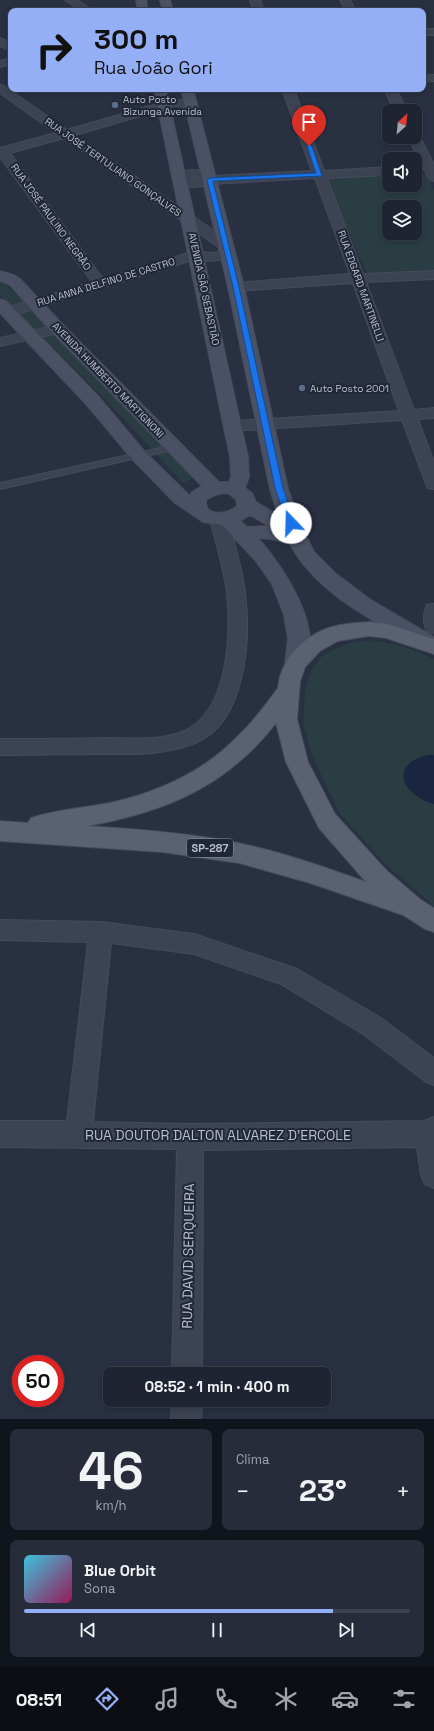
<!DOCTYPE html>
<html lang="pt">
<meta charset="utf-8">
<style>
body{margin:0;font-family:"Space Grotesk",sans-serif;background:#262c3a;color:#f1f3f6;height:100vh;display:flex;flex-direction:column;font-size:15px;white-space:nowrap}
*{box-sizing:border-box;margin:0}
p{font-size:13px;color:#a1a4ac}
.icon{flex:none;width:22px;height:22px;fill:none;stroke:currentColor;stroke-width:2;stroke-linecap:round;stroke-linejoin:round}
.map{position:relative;height:1419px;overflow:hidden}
.details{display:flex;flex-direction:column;gap:10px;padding:10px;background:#10141c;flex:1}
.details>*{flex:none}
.banner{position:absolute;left:8px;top:8px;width:418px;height:84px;border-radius:8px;box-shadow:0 2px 6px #0003,0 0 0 1px #3c414d;background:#94aff5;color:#111;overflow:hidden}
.needle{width:26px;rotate:27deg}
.buttons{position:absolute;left:382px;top:104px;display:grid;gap:8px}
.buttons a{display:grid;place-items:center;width:40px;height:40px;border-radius:8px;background:#1e2432;box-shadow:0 2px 6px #0003,0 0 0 1px #3c414d;font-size:20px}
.speed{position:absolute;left:12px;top:1355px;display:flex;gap:8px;font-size:20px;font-weight:700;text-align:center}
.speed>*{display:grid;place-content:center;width:52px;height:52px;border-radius:50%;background:#1e2432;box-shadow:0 2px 6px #0003,0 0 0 1px #3c414d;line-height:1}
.speed .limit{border:6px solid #d22;background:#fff;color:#111}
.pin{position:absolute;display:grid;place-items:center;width:34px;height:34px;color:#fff;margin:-41px -17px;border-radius:50% 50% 50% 0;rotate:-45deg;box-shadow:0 0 4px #0007}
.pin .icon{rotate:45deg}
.me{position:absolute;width:44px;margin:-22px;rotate:339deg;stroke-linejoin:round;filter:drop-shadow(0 0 3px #0008)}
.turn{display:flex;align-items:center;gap:14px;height:84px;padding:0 20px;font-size:18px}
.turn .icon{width:52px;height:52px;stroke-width:2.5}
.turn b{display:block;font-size:28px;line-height:34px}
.big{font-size:30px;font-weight:600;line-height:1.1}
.details .card{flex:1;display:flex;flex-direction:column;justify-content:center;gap:6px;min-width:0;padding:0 14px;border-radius:8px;background:#262c3a}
.details .dial{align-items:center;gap:0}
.dial b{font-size:52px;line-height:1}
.song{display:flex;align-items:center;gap:12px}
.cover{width:48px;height:48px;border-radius:6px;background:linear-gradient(135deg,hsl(190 70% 55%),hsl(330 70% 35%))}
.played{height:4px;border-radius:2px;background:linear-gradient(90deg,#94aff5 80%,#3c414d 80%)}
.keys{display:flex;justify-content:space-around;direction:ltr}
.heat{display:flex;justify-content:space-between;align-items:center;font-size:22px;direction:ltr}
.details .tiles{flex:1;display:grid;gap:10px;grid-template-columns:1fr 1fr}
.card:last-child{grid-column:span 2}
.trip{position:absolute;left:103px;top:1367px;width:228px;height:40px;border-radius:8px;background:#1e2432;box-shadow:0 2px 6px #0003,0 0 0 1px #3c414d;font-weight:600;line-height:40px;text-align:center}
.tab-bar{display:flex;height:64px;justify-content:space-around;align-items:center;background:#0c0e14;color:#a1a4ac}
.tab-bar .icon{width:28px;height:28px}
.tab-bar .selected{color:#94aff5}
.tab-bar b{font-size:18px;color:#f1f3f6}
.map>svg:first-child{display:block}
.green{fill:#2a3d43;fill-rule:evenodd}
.water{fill:#1a2640}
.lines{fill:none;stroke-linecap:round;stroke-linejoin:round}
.lane-casing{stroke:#464b5b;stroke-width:2}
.street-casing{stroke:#464b5b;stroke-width:2}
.secondary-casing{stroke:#464b5b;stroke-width:2}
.primary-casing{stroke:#464b5b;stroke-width:2}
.lane{fill:#3c4352;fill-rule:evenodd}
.street{fill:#3c4352;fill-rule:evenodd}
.secondary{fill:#4a5164;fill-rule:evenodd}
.primary{fill:#5a6171;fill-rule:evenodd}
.route{fill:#1a73e8;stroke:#114b97}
.service-dot{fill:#5c6f8a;stroke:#202737;stroke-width:1.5}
.labels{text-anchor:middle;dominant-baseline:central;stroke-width:4;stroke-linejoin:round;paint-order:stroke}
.far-poi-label{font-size:10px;fill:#b9becb;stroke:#202737;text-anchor:start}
.far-street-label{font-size:10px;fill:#b9becb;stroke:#202737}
.shield{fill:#202737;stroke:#8b919f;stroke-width:1}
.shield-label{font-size:11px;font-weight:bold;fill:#b9becb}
.near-street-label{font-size:14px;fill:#b9becb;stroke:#202737}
</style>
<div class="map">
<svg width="434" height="1419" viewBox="0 0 434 1419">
<rect width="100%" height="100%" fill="#283042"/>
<path class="green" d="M415,175H426L434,190V272L367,275L326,178L389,176V185H415ZM389,207H415V233H389Z
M0,283L6,285L20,298L195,477L183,483L102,396L0,295Z
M369,640C394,643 412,648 434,659V906L385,864L340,814L313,758L303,723L305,689L312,669L322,656L335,649L350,643Z"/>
<path class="water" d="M428,755H434V804C402,796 388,764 428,755Z"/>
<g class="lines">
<defs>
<path id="lane" d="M174,445H177V449L0,489V483Z"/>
<path id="street" d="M65,0H77L94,11H82Z
M250,0H260L264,11H254Z
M340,0H350L356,11H346Z
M423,29H434V35H423Z
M0,38L11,43V51L0,46Z
M11,58V64L0,67V61Z
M423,75H434V81H423Z
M0,85L4,86L67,130L174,99L195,103L197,105L195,107L191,108L175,106L75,135L230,242L232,245L230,248H220L64,138L10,153L103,279L195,251L210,253L228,251L233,252L235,255L233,258L210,261L196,259L13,315L8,316L3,315L1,312L3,309L92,282L0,157V148L56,133L0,93Z
M282,89H294L324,171L389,167V175L327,178L363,274L434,271V279L366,282L414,410L434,408V418L418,419L434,462V489L428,488L426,484L402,420L233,431L227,429L225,426L227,423L233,421L399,411L353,283L236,291L231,290L229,287L231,284L236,283L350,274L315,178L211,184C200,187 181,190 173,179C182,167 202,168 213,176L312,171ZM195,177L201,179L189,178Z
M384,89H396L407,111H395Z
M415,134L420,137L434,165V181L430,180L428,177L408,137H415Z
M58,325L63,326L65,329L63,332L0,346V338Z
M219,513L225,515L228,519C234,543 242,567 245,592C251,639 246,723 195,743C163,756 130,754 97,754C64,754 32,755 0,755V739C36,739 71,739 107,738C131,738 158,741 182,732C229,713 231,636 227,593C224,568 216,543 210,519L213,515Z
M434,604V633L427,631C423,624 423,613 427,605Z
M0,920L101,922L194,934L297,969L381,1018L434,1058V1085L425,1081L363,1034L281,984L194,954L111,943L93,1122L190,1124L424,1121L434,1117V1188L425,1184L421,1175L417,1147L203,1150L202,1374H172L177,1149L0,1147V1121H67L88,942L0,940Z
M172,1400H202L201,1419H171Z"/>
<path id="secondary" d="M136,0H146L148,11H138Z
M160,0H170L173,11H163Z
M154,89H166L248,457L249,477L245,488L252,493L256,502L278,515L270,489L228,287L181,89H193L244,287L288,489L303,530L314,552L335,573L371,600L434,637V649L428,650L421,648C374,621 316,593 290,544L271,539L258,538C283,567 326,629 304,668L296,671L288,668L285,663L288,639L284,615L272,584L255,560L222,525L203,522L175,503L133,460L86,404L0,313V299L6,301L98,396L145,452L189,495L190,496L192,492L202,486L52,332L10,285L0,281V271L14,275L20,279L64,326L219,482H229L231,477L230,457ZM224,493L229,494L236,499L237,506C227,514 205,518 206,500L215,495ZM250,515L269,526L247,527L240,521Z"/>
<path id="primary" d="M369,622L388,624L434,639V654L386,638L369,636L338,641L320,651L305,667L300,682L297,719L308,762L335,814L386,870L421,900L434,908V932L425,929L403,915L310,883L239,863L162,852L0,841V821L28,823L31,818C57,809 87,808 114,802C161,791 206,770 239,735C254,721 266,704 278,688C280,662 300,640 323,630C337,624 354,623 369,622ZM276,723L286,762L319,828L366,882C324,867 282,852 238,843C189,833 138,829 87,826C165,812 226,787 276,723Z"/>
</defs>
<use href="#lane" class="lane-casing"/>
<use href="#street" class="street-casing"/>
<use href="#secondary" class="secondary-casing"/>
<use href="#primary" class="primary-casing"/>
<use href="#lane" class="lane"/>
<use href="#street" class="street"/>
<use href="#secondary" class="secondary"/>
<use href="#primary" class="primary"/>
</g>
<path class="route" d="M309,144L312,146L322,176L213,181L239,287L283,488L295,523L291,525L287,523L275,488L233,287L207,180L210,178L316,173L307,146Z"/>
<g class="service-dot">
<circle cx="115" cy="105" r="4"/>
<circle cx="302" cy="388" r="4"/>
</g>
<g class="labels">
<g class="far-poi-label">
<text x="123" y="99">Auto Posto<tspan x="123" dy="12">Bizunga Avenida</tspan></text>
<text x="310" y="388">Auto Posto 2001</text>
</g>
<g class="far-street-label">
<text transform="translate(113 167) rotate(35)">RUA JOSÉ TERTULIANO GONÇALVES</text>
<text transform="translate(51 217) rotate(54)">RUA JOSÉ PAULINO NEGRÃO</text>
<text transform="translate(106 282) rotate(-17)">RUA ANNA DELFINO DE CASTRO</text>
<text transform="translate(361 286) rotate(70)">RUA EDGARD MARTINELLI</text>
<text transform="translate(204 289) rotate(78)">AVENIDA SÃO SEBASTIÃO</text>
<text transform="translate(108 380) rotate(46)">AVENIDA HUMBERTO MARTIGNONI</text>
</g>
<rect class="shield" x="187" y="839" width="46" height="18" rx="3"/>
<g class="shield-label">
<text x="210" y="848">SP-287</text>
</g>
<g class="near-street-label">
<text x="218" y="1135">RUA DOUTOR DALTON ALVAREZ D'ERCOLE</text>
<text transform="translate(188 1256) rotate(-89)">RUA DAVID SERQUEIRA</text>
</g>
</g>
</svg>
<div class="buttons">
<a><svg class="needle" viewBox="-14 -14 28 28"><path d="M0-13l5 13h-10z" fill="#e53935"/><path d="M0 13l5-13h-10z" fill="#a1a4ac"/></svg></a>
<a><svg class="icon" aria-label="sound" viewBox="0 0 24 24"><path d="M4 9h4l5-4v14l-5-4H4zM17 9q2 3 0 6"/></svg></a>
<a><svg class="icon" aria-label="layers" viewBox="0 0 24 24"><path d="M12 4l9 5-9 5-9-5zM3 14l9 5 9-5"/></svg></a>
</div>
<div class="speed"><div class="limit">50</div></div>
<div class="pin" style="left:309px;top:146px;background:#d93025"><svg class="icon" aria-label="arrive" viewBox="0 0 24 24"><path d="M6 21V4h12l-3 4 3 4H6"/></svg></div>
<svg class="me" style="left:291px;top:523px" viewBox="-20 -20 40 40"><circle r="19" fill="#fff"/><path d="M0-13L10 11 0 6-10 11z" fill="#1a73e8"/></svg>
<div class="trip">08:52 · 1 min · 400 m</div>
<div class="banner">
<div class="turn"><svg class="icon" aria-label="right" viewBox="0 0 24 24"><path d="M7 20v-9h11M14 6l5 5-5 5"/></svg><div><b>300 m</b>Rua João Gori</div></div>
</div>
</div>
<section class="details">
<div class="tiles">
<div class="card dial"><b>46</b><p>km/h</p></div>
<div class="card"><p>Clima</p>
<div class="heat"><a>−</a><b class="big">23°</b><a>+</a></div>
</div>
<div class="card">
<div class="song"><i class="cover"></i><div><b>Blue Orbit</b><p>Sona</p></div></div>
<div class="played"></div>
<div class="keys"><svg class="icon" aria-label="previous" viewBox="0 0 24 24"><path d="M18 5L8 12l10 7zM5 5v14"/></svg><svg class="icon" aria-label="pause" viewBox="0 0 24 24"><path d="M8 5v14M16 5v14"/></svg><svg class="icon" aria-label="next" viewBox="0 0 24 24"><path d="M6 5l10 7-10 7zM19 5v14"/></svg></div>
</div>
</div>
</section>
<nav class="tab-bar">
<b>08:51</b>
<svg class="icon selected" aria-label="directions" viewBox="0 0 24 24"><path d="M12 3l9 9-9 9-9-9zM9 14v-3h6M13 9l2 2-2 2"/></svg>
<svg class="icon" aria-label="music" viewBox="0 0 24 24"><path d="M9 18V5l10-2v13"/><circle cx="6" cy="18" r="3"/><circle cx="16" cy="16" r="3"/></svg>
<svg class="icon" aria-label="phone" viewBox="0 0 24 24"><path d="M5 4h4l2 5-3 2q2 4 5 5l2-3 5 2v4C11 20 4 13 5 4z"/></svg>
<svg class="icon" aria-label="climate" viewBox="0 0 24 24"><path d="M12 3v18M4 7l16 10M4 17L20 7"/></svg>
<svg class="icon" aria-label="car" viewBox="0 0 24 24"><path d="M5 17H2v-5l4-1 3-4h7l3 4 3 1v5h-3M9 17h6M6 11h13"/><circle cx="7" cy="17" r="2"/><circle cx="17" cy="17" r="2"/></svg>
<svg class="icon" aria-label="filters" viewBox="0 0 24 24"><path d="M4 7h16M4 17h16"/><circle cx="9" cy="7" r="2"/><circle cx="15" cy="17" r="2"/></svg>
</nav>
